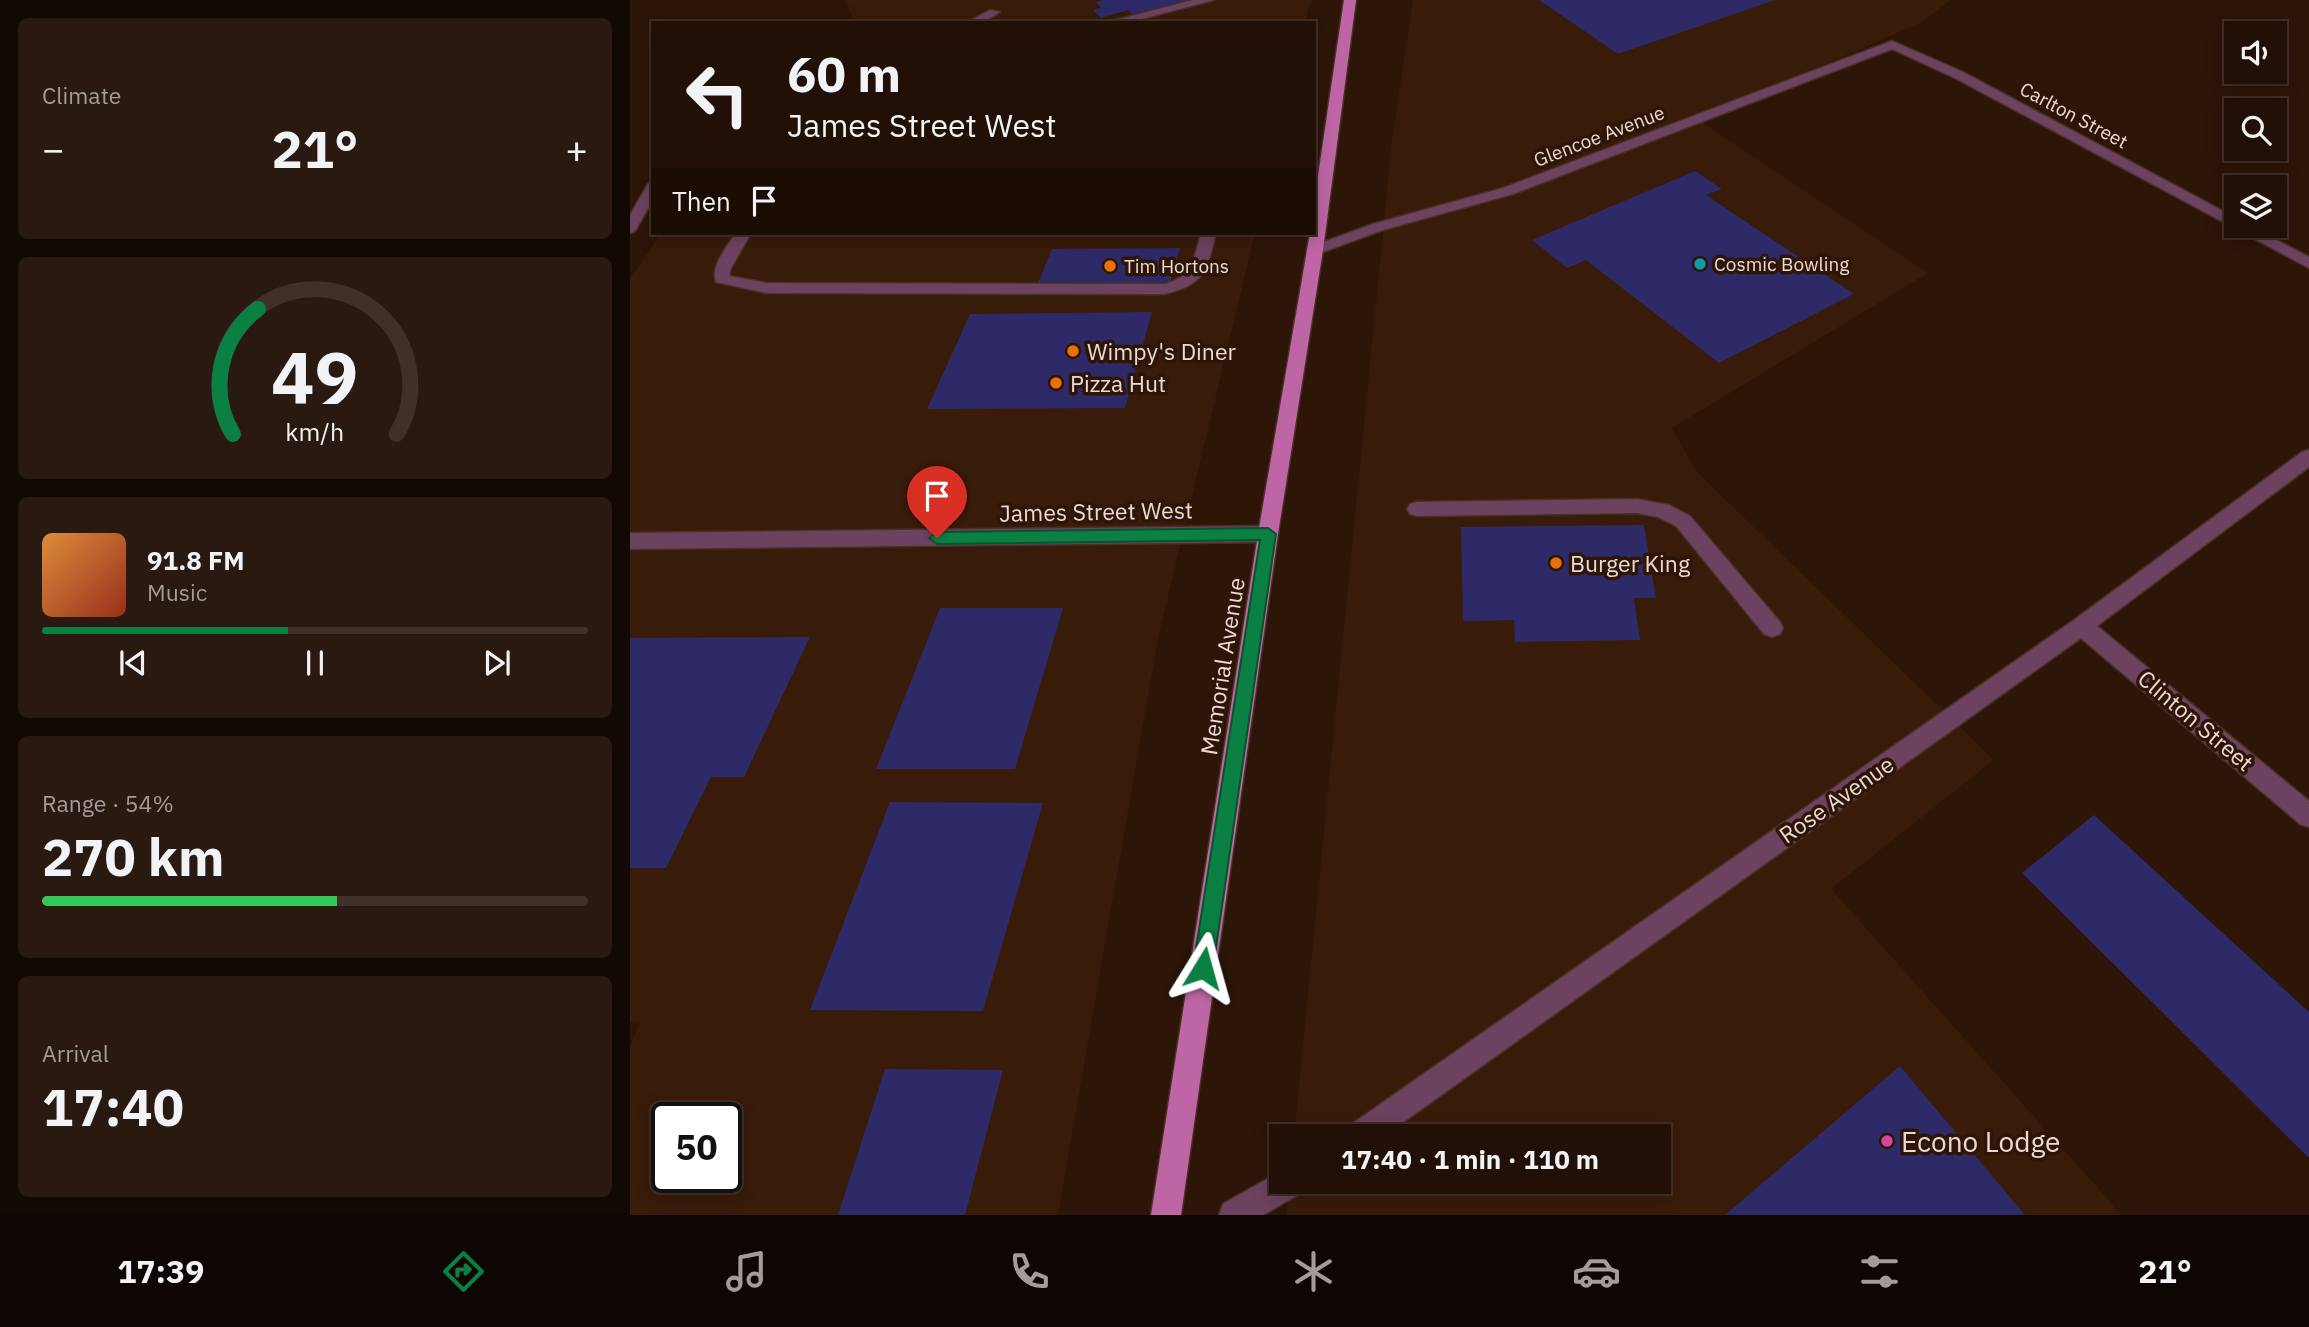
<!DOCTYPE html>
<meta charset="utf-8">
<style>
body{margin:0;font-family:"IBM Plex Sans",sans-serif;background:#2a1910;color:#f1f3f6;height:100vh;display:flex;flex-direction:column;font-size:26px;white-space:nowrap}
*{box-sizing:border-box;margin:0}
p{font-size:23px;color:#a29d9b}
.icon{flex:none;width:38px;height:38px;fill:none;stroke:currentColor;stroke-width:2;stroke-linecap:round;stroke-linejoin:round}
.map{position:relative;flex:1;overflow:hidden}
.drawer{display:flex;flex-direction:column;gap:18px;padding:18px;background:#130903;width:630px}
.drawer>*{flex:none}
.hud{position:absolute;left:21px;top:21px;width:665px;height:214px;border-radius:0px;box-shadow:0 4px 18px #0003,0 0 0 2px #3f3028;background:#221006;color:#f1f3f6;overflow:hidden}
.tools{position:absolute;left:1594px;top:21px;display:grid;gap:14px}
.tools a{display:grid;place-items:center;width:63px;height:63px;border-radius:0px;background:#221006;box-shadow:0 4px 18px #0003,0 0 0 2px #3f3028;font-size:35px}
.speed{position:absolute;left:21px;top:1102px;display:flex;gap:14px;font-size:35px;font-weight:700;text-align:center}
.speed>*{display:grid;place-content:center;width:91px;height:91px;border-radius:50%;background:#221006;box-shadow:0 4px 18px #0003,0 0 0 2px #3f3028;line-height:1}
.speed .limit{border:4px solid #111;border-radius:10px;background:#fff;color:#111}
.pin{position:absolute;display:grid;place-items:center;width:60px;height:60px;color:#fff;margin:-72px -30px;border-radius:50% 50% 50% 0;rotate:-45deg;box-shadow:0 0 7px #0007}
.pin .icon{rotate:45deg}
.me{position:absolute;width:77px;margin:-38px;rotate:8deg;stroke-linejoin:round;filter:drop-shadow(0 0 5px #0008)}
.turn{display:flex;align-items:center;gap:24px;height:147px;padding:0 21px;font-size:32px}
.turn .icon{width:91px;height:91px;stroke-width:2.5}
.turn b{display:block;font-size:49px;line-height:60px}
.then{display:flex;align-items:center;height:66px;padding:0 21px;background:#0003;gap:14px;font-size:26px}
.big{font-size:52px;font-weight:800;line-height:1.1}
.drawer .widget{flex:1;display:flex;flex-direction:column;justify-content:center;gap:10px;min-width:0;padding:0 24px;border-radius:10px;background:#2a1910}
.drawer .dial{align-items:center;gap:0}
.dial svg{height:182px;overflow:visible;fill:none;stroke:#3f3028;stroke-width:7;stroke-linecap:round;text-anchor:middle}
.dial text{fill:#f1f3f6;stroke:none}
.song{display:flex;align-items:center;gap:21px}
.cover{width:84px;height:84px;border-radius:10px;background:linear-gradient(135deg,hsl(30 70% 55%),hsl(10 70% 35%))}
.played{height:7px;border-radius:4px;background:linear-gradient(90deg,#0b8043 45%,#3f3028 45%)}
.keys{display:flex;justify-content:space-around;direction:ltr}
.heat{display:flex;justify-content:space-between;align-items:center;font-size:38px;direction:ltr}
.charge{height:10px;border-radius:5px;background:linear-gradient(90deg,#34c759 54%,#3f3028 0)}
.trip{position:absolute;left:639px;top:1124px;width:402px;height:70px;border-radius:0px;background:#221006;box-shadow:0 4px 18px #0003,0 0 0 2px #3f3028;font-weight:800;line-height:70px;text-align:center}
.menu{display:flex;height:112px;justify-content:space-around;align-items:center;background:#0e0602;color:#a29d9b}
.menu .icon{width:49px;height:49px}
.menu .selected{color:#0b8043}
.menu b{font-size:32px;color:#f1f3f6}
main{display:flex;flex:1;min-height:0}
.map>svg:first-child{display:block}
.built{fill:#391b09;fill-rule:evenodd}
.building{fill:#2e2a67}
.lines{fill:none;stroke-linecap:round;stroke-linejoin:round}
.minor-casing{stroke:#483124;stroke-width:3}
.major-casing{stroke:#483124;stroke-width:3}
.minor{fill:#6d4260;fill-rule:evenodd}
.major{fill:#be65a5;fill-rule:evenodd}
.route{fill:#0b8043;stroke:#07532c;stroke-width:2}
.culture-dot{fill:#0f9aa8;stroke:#2d1508;stroke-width:2.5}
.food-dot{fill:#e8710a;stroke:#2d1508;stroke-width:2.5}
.hotel-dot{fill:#d1479c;stroke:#2d1508;stroke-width:2.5}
.labels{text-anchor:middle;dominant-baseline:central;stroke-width:7;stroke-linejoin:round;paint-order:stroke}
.far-street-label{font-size:19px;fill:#ecdad2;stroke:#2d1508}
.far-poi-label{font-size:19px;fill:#ecdad2;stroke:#2d1508;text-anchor:start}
.poi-label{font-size:23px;fill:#ecdad2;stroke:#2d1508;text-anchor:start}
.street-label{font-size:23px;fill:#ecdad2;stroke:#2d1508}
.near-poi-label{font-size:28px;fill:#ecdad2;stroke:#2d1508;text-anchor:start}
</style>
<main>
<section class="drawer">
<div class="widget"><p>Climate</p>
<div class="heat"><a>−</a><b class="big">21°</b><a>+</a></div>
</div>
<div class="widget dial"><svg viewBox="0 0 100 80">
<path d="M14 69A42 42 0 1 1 86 69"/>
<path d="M14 69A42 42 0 0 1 25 14" stroke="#0b8043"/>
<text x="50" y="56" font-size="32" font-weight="700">49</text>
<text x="50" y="72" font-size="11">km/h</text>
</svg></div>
<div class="widget">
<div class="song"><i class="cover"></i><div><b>91.8 FM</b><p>Music</p></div></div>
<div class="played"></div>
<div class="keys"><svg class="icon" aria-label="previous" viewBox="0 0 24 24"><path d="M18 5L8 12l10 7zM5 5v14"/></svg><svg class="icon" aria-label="pause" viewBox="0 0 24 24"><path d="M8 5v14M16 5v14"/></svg><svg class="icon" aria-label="next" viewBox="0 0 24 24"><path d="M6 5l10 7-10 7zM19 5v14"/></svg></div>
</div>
<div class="widget"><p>Range · 54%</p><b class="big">270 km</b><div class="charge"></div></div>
<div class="widget"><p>Arrival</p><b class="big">17:40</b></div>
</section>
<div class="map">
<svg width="1679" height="1215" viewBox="0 0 1679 1215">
<rect width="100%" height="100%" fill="#2d1508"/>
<path class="built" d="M216,0H681L675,23H224Z
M783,0H1321L1288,24L1068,120L1298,273L1042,428L1066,471L1364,760L1201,889L1492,1215H656L660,1181H1029V1136H664L762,140Z
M31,233H625L528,638L428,1215H0V1047L10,1022H0V279ZM37,1118H96V1178H37Z"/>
<path class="building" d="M474,0H563V1L505,17L498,10L471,18L463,10L471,8L466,2Z
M909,0H1145L988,54Z
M1065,171L1092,189L1076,195L1224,294L1089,363L956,260L937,268L902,240Z
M550,248L540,283H408L422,249Z
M522,312L495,408L297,409L340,314Z
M1014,525L1026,598H1004L1010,640L885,642L884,620L833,621L831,527Z
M310,608H433L385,769H246Z
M180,637L114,777H81L36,868H0V638Z
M260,802L413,803L353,1011L180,1010Z
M1464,815L1679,1012V1158L1392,873Z
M1270,1066L1395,1215H1095Z
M255,1069L373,1070L335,1215H208Z"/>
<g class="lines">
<defs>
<path id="minor" d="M563,0H584L496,23H474Z
M360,10L370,12L352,23H336Z
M1262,41L1333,72L1606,218V226H1620L1679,257V268L1325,78L1262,49L883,194L753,230L690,253H680L677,250L680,247L743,224L873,188Z
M23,183V200L5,231L0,233V215L18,184Z
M106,233L120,235L100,270V276L136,283L534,284C562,278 564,258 571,233H586C577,271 574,285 534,294L136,293L86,282C80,267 97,246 106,233Z
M1679,450V467L1467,626L1679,801V827L1670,824L1451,638L754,1136H714L719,1126L1444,620L1672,452Z
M1007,499L1039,505L1060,516L1150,622L1153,628L1150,634L1142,637L1134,634L1046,526L1028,517L1007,513L787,516L780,514L777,509L780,504L787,502Z
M638,526L645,529L648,534L645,539L638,542L0,549V533Z
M651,1171V1181H677L673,1192L633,1215H589L593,1204Z"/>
<path id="major" d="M714,0H726L693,250L648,534L551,1215H521L628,534L680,233H684V203Z"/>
</defs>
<use href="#minor" class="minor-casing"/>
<use href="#major" class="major-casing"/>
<use href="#minor" class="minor"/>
<use href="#major" class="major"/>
</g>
<path class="route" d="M638,528L646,534L583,968L580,975L573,978L566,975L563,968L630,540L307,544L299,538L307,532Z"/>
<circle class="culture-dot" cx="1070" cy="264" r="7"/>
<g class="food-dot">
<circle cx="480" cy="266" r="7"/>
<circle cx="443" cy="351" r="7"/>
<circle cx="426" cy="383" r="7"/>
<circle cx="926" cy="563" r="7"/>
</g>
<circle class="hotel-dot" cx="1257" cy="1141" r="7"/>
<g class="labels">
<g class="far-street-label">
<text transform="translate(1444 115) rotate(28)">Carlton Street</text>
<text transform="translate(969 136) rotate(-21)">Glencoe Avenue</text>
</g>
<g class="far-poi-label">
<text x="1084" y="264">Cosmic Bowling</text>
<text x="494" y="266">Tim Hortons</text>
</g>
<g class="poi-label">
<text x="457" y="351">Wimpy's Diner</text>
<text x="440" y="383">Pizza Hut</text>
<text x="940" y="563">Burger King</text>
</g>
<g class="street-label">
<text transform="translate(466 511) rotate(-1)">James Street West</text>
<text transform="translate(592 666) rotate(-81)">Memorial Avenue</text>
<text transform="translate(1566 720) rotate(40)">Clinton Street</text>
<text transform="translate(1206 799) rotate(-35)">Rose Avenue</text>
</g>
<g class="near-poi-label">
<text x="1271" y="1141">Econo Lodge</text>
</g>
</g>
</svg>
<div class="tools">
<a><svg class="icon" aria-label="sound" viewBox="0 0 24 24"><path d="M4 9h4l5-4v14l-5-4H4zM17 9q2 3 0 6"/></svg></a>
<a><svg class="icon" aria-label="search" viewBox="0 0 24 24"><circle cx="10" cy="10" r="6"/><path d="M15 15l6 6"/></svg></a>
<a><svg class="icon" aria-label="layers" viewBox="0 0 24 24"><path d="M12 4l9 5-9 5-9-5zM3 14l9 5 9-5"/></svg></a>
</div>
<div class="speed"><div class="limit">50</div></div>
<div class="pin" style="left:307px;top:538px;background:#d93025"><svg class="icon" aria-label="arrive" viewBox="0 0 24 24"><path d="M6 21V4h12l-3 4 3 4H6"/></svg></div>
<svg class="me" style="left:573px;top:968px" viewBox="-20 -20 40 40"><path d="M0-17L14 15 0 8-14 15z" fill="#0b8043" stroke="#fff" stroke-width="4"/></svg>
<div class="trip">17:40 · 1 min · 110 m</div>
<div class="hud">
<div class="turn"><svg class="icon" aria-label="left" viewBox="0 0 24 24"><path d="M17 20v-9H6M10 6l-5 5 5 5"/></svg><div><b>60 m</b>James Street West</div></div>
<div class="then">Then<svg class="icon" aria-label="arrive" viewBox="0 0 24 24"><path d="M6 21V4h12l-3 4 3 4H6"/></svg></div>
</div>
</div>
</main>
<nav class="menu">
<b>17:39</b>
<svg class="icon selected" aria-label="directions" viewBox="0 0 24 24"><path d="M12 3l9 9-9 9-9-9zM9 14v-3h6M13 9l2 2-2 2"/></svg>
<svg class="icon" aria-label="music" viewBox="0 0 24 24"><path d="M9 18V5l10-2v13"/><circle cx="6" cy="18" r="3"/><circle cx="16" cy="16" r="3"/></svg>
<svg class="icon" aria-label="phone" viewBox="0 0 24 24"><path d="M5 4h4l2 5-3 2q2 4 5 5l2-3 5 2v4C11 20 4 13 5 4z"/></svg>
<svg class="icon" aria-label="climate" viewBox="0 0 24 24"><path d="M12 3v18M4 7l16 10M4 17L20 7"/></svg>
<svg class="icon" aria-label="car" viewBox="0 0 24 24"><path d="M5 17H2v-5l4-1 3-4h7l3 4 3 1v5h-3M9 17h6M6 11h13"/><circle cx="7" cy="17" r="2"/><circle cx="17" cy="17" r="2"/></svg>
<svg class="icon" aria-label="filters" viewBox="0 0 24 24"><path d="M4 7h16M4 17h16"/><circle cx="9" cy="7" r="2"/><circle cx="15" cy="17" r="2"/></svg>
<b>21°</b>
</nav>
